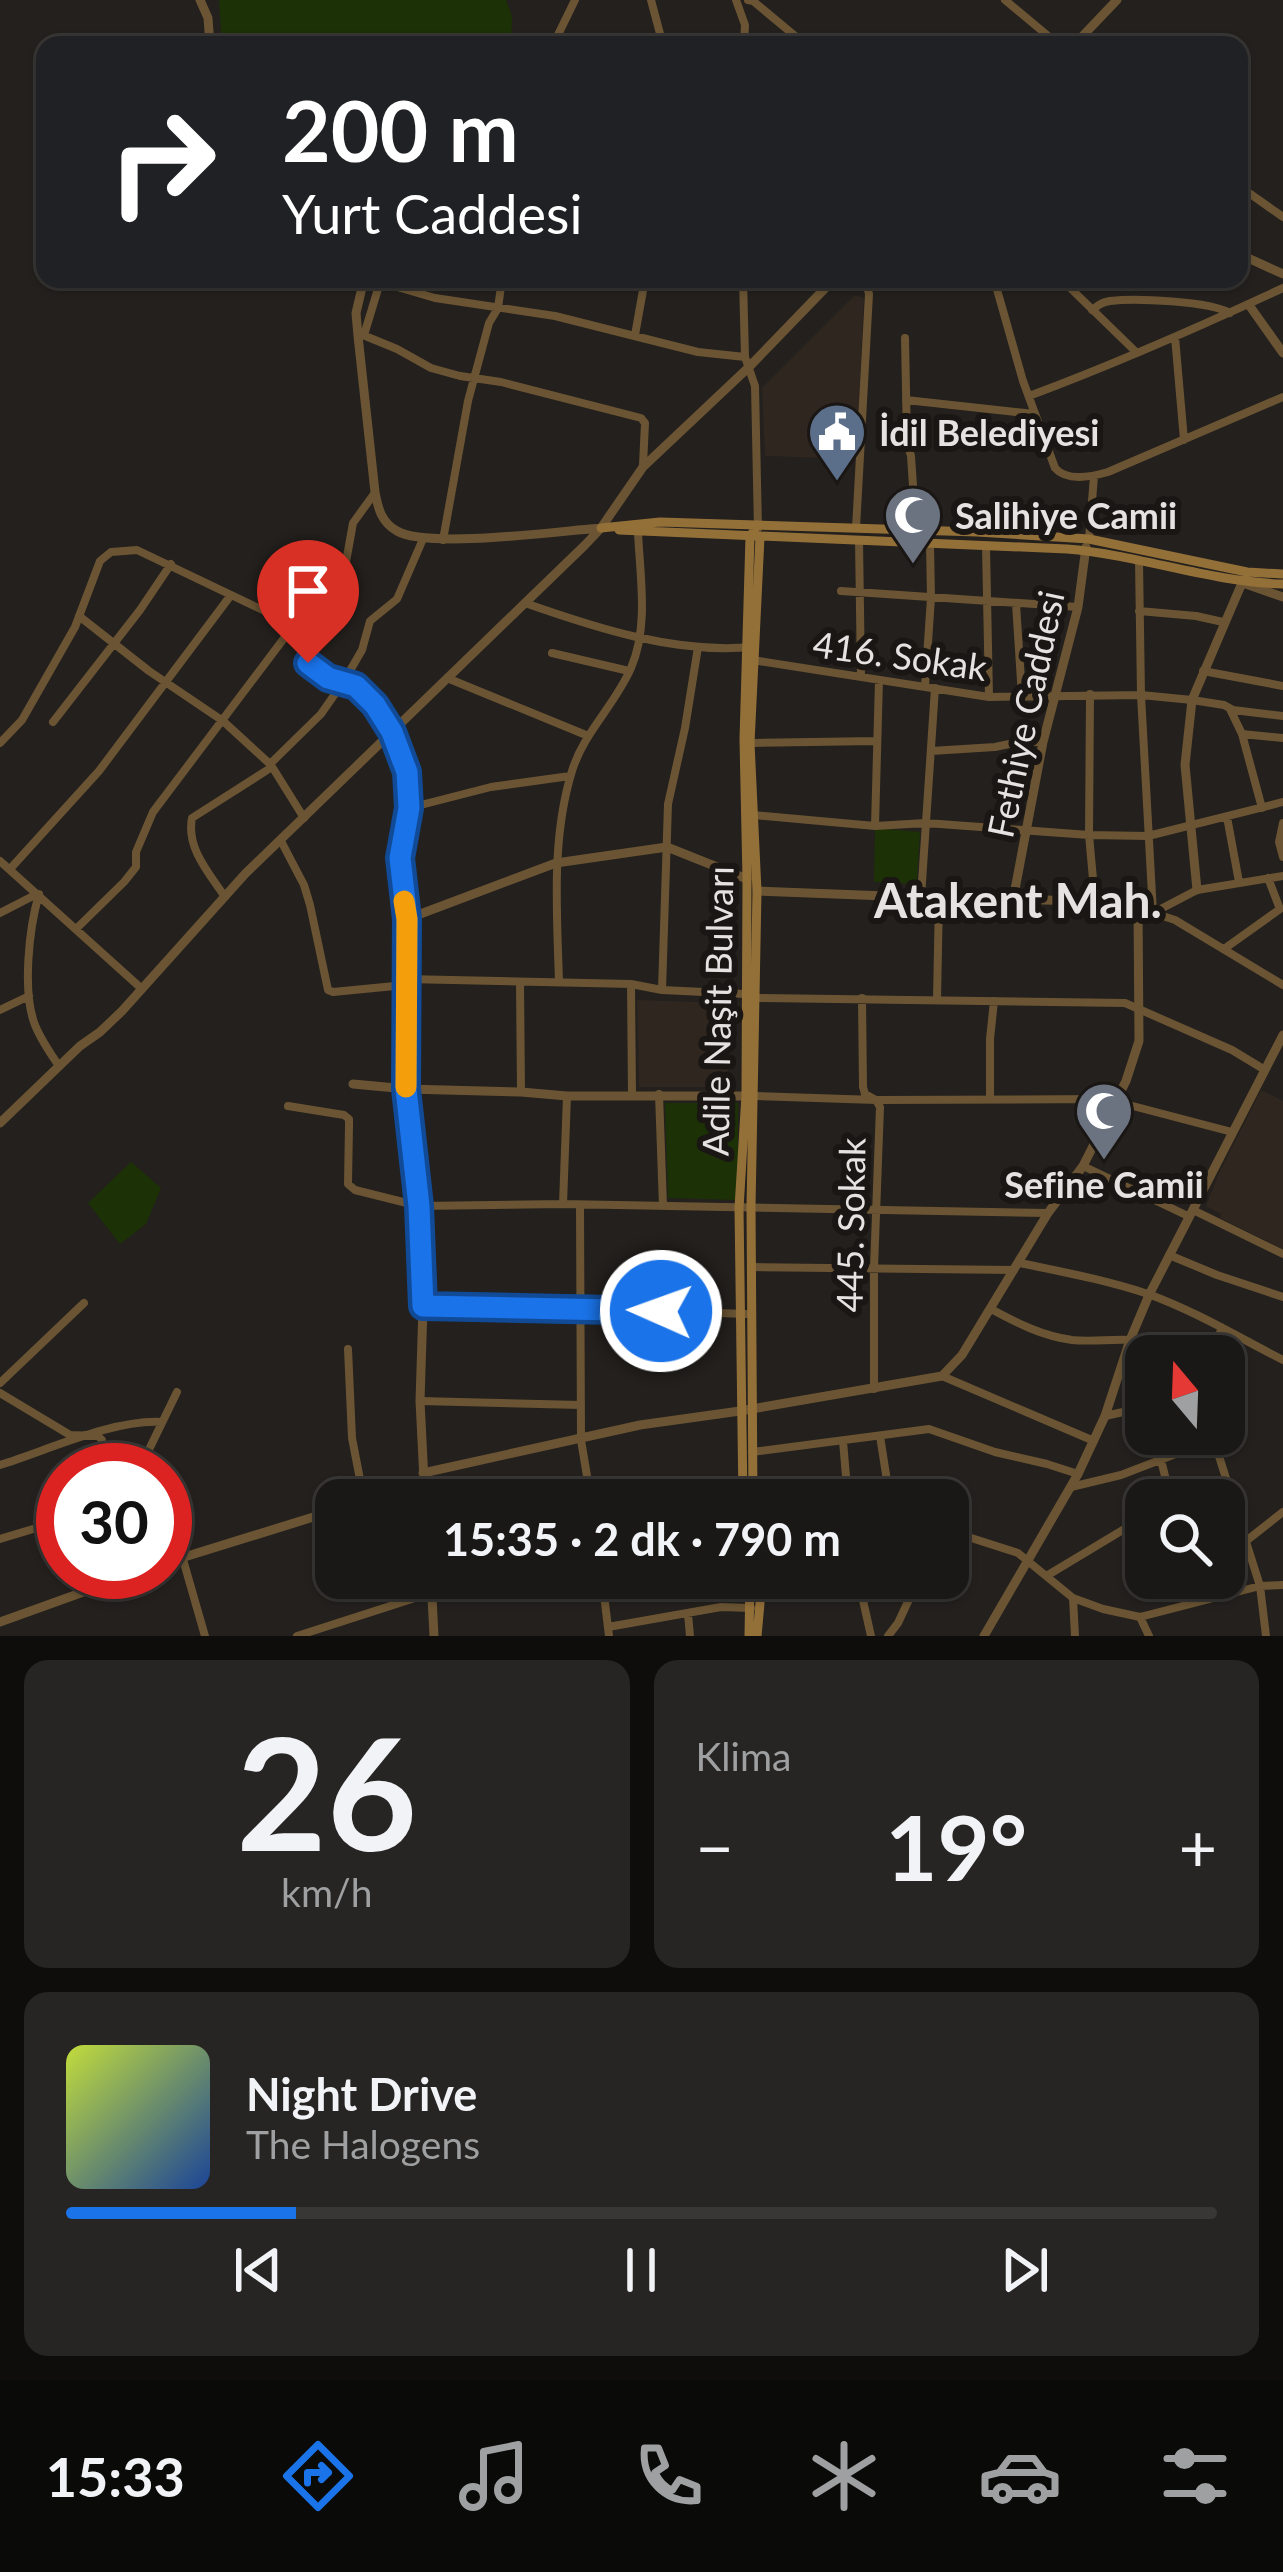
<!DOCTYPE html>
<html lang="tr">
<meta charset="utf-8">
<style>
body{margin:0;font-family:Lato,sans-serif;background:#272523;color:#f1f3f6;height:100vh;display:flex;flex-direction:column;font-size:45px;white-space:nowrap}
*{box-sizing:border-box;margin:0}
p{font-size:39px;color:#9fa0a1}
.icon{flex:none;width:66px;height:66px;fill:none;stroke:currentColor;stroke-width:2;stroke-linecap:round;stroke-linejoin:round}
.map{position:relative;height:1636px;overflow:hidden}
.drawer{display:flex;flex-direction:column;gap:24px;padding:24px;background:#0e0d0c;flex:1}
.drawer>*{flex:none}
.guide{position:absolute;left:36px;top:36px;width:1212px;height:252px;border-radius:24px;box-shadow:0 3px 9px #0004,0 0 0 3px #383735;background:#202124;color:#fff;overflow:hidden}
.needle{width:78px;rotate:341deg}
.buttons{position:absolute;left:1125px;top:1335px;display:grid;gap:24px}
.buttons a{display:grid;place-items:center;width:120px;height:120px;border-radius:24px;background:#1a1816;box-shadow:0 3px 9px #0004,0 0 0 3px #383735;font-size:60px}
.speed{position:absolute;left:36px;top:1443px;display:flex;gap:24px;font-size:60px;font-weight:700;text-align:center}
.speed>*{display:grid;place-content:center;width:156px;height:156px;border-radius:50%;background:#1a1816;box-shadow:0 3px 9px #0004,0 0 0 3px #383735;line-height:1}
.speed .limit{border:18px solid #d22;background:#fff;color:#111}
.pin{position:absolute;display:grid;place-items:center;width:102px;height:102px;color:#fff;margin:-123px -51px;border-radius:50% 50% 50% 0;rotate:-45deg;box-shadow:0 0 12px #0007}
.pin .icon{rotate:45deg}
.me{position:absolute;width:132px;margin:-66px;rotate:272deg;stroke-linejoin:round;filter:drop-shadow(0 0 9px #0008)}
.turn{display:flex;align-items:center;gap:42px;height:252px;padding:0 48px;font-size:54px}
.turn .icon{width:156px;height:156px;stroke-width:2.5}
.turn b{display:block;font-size:84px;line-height:102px}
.big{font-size:90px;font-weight:700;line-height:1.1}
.drawer .tile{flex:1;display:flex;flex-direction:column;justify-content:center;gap:18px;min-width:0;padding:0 42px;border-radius:24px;background:#272523}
.drawer .dial{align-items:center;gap:0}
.dial b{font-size:156px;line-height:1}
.song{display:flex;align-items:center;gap:36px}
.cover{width:144px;height:144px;border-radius:18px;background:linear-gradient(135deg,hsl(70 70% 55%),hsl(220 70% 35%))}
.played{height:12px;border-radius:6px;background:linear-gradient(90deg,#1a73e8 20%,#383735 20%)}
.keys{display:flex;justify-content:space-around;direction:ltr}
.heat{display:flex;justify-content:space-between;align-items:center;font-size:66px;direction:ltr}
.drawer .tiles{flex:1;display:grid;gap:24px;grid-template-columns:1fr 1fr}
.tile:last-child{grid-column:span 2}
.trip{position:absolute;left:315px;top:1479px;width:654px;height:120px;border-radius:24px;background:#1a1816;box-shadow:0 3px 9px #0004,0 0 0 3px #383735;font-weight:700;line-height:120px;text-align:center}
.tab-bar{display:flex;height:192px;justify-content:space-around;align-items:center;background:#0a0a09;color:#9fa0a1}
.tab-bar .icon{width:84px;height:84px}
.tab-bar .current{color:#1a73e8}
.tab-bar b{font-size:54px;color:#f1f3f6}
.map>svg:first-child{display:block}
.built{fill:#2e261f}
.green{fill:#1c3206}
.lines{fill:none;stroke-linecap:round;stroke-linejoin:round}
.minor{stroke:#6a5433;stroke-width:8}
.tertiary{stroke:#6a5433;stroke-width:9}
.secondary{stroke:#947039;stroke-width:9}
.route-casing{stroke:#114b97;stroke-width:30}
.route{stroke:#1a73e8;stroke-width:21}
.slow{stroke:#f59e0b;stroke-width:21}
.labels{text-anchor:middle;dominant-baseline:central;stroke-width:12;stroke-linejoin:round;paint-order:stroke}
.poi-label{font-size:36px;font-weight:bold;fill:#e5e2e1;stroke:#1a1614;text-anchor:start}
.street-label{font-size:36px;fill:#e5e2e1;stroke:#1a1614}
.district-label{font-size:48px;font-weight:bold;fill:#e5e2e1;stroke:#1a1614}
</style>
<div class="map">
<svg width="1283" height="1636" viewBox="0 0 1283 1636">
<rect width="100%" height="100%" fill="#23201d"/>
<path class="built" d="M855,295L864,298L856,459L765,456L762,388Z
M637,1000L728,1003V1087H639Z
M1261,1090L1283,1101V1249L1220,1218L1221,1214L1206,1206L1219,1173Z"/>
<path class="green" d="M219,0H506L512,16L511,45H222Z
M875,828L920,832L917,880L911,884L874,882Z
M665,1103H738V1200L668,1198Z
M131,1162L161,1188L146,1224L120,1244L88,1203Z"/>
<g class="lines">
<path class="minor" d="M651,0L663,45
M736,0L745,25L744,45
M748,0L753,1L806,45
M1005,0L1059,45
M553,45L575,0
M1239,186L1283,217
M743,279L745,357L755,386L758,529
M994,279L1023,381L1055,468C1067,482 1091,477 1108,472L1283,397
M1061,279L1137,353
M380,282L435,298L555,316L698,352L745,357
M1092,310C1099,305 1100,303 1110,301C1135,298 1210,301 1230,313
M358,333L397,349L431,368L460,376L501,382L641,418L645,423L643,465
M364,335L381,279
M635,335L645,279
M1175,337L1184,440
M905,338L907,442L911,456L916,530
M1029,396C1115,364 1199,327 1283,288
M906,400L1035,414
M856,528L869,294L865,279
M1089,539L1094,476
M443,540L468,401L489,323L498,308L502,279
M859,540L861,677
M986,546L989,697
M1139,561L1141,695L1153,913L1197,890L1283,876
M841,591L1078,607
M525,603C596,628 676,654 751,647
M1016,604L1022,696
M1139,611L1196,616L1223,622
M79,616L149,671L223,721L271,765L304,818
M552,653L629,671
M752,660L989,697L1141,695L1192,700L1224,705L1233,710L1283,716
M308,663L328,678L356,686L375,705L392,732L407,772L409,808L400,858L407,919
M1203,671L1283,686
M447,678L586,735
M925,686L931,598L930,543
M1090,694L1089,835L1095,901
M1230,709L1242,734L1262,808
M53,722L140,610L171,564
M1242,734L1283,738
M0,743L22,720L75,627L100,561L111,552L137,550L294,625L318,627L327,623L337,612L353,523L374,494
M750,743L876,741
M931,751L995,747L1019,742H1043
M270,764L321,714L344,681L362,650L370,621L397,599L423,539
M409,808L491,787L570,776
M753,815L875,826L926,823L1089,835L1148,836L1283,802
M1227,817L1239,882
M1283,823L1279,842L1283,857
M875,826L879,680
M281,841L304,885L310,905L328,990L333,992L405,985
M0,861L142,989
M10,869L99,771L231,595
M39,894C29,928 22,992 35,1025C41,1040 50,1053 59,1066
M225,897C209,873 186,848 192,818L272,767
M921,897L935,688
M1138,908L1175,920L1283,985
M0,913L37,894
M76,929L124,882L136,867V852L153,812L294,625
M1224,949L1280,909L1268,878
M405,979L631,984L662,990L745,994
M520,982L521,1092
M559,982C557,912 551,839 572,771C584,732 615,705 631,668C649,626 640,577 638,532
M631,984L632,1094
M662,990L668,804L685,728L698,647
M755,998L1125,1003L1232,1050L1265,1070
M862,998L863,1087L865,1094L876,1100L880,1107L874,1268V1389
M937,999L939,898
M0,1010L29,996
M659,1094L663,1206
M754,1096L876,1100L1106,1099L1232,1132
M990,1099V1039L994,1001
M288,1106L344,1115L349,1119V1125L348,1184L355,1190L419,1206L563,1204L1048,1213
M1083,1166L1188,1216
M563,1204L567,1096
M580,1205L581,1440L591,1500
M1193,1210L1283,1254
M1169,1255L1217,1275L1283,1297
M1020,1263C1063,1272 1106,1280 1148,1294C1195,1311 1238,1337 1283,1360
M751,1267L1014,1270
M423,1307L580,1308L746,1314
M991,1309C1017,1323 1042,1336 1072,1340C1091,1342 1111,1339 1130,1340
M348,1349L352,1438L364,1500
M1217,1356L1221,1327
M942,1376L1094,1441
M0,1383L84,1303
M0,1393L70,1435L98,1436L102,1440V1462
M420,1401L581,1405
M1105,1416L1146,1407
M1160,1434L1161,1460L1171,1500
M1212,1434L1260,1586L1266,1636
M880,1436L890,1500
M843,1441L848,1500
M752,1452L929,1429L995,1452L1047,1464L1078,1474
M0,1465C48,1450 114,1419 162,1422
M139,1470L177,1392
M1071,1487L1121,1475L1212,1440
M1174,1500L1226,1483
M948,1535L965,1536L1018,1553L1073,1598L1103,1609L1140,1617L1260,1586L1283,1585
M0,1539L63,1520
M1246,1541L1283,1512
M182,1556L205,1636
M1048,1575L1146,1516
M602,1578L609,1636
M858,1578L871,1636
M1193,1578L1198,1600
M1073,1598L1075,1636
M688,1614L690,1636
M1140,1617L1149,1636
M608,1627L721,1607L751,1608
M297,1636L477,1578
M888,1636L898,1623L919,1578"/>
<path class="tertiary" d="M200,0L208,18L210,45
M1074,45L1117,0
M1239,254L1283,274
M364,279L356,313L358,336L375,492C378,509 382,523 397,531C428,549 560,531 601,528
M1249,305L1283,353
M1243,583L1283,597
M1197,890L1185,765L1192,700L1242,583
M1013,900L1043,742L1078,607L1086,547
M353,1084L407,1089L521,1092L567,1096H749
M0,1123L80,1046L100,1032L122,1011L245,874L585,545L601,528L643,467L749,367L834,279
M423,1473L640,1425L740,1411L942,1376L962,1355L1048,1213L1083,1166L1126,1081L1139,1041L1138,908L1095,901L939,898L757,891
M372,1500L423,1486
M425,1500L420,1401L423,1307L419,1206L407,1089V919L556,863L667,847L747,879
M165,1563L336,1510
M431,1578L434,1636
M0,1622L139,1572
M984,1636L1078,1474L1105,1416L1130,1340L1149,1295L1283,1035"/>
<path class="secondary" d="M601,528L660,522L977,532L1089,539L1247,572L1283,574
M619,530L1067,549C1140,555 1209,582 1283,584
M743,1500L739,1208L746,1095L747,879L744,739L750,537L757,525
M753,1500L751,1207L757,891L750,743L760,537
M749,1636L750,1578
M757,1636L760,1603L758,1578"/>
</g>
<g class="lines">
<defs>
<path id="route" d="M308,663L328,678L356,686L375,705L392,732L407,772L409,808L400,858L407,919L406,1089L419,1206L423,1306L661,1311"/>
</defs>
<use href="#route" class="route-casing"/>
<use href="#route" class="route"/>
<path class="slow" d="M404,901L407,919L406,1087"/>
</g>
<defs>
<symbol id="civic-pin" viewBox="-11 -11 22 30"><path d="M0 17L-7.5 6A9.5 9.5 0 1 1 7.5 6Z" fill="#5c6f8a" stroke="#1a1614"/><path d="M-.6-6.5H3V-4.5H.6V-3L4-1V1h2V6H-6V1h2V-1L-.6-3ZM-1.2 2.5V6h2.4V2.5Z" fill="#fff"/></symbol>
<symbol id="mosque-pin" viewBox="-11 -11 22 30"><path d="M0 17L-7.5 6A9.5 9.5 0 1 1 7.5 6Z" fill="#6b7280" stroke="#1a1614"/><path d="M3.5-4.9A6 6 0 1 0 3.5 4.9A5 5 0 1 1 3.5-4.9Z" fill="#fff"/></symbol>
</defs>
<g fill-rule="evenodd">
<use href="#civic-pin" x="804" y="399" width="66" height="90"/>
<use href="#mosque-pin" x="880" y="482" width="66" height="90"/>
<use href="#mosque-pin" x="1071" y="1078" width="66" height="90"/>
</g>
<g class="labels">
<g class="poi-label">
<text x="879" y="432">İdil Belediyesi</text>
<text x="955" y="515">Salihiye Camii</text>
<text x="1104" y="1184" text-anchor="middle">Sefine Camii</text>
</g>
<g class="street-label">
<text transform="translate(900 655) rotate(8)">416. Sokak</text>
<text transform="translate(1025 714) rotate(-78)">Fethiye Caddesi</text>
<text transform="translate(717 1011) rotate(-89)">Adile Naşit Bulvarı</text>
<text transform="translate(850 1225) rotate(-89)">445. Sokak</text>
</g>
<g class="district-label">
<text x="1018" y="899">Atakent Mah.</text>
</g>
</g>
</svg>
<div class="buttons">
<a><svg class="needle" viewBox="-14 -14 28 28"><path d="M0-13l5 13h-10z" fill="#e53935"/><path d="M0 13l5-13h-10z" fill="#9fa0a1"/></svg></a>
<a><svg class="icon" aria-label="search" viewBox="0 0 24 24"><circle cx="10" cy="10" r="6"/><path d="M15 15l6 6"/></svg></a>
</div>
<div class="speed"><div class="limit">30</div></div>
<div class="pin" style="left:308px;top:663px;background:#d93025"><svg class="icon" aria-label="arrive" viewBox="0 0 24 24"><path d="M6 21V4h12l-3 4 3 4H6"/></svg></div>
<svg class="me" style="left:661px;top:1311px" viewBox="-20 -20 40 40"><circle r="17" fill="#1a73e8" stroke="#fff" stroke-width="3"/><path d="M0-11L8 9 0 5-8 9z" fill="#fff"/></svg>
<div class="trip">15:35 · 2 dk · 790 m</div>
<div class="guide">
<div class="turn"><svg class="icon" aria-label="right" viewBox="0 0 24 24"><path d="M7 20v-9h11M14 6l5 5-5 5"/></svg><div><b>200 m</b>Yurt Caddesi</div></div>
</div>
</div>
<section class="drawer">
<div class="tiles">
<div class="tile dial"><b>26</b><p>km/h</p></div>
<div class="tile"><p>Klima</p>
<div class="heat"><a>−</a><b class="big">19°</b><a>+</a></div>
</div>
<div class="tile">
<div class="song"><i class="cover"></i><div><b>Night Drive</b><p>The Halogens</p></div></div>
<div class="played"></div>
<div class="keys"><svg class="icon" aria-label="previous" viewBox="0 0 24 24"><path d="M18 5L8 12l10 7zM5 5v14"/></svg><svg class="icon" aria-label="pause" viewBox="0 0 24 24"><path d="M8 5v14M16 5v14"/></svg><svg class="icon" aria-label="next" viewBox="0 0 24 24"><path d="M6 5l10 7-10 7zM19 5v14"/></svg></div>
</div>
</div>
</section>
<nav class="tab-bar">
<b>15:33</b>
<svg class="icon current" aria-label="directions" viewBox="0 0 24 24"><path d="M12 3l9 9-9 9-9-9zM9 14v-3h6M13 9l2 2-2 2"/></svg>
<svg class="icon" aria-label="music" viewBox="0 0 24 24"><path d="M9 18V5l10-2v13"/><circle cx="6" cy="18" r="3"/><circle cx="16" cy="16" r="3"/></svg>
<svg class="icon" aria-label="phone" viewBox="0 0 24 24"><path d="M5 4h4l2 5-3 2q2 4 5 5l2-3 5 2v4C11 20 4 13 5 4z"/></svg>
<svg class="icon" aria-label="climate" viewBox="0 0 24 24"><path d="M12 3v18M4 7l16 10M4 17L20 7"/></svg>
<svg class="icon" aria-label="car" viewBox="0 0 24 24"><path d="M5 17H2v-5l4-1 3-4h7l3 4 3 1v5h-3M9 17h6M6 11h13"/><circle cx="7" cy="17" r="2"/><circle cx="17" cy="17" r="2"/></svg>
<svg class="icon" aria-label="filters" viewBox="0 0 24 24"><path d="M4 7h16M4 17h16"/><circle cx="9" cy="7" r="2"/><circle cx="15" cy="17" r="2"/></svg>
</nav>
